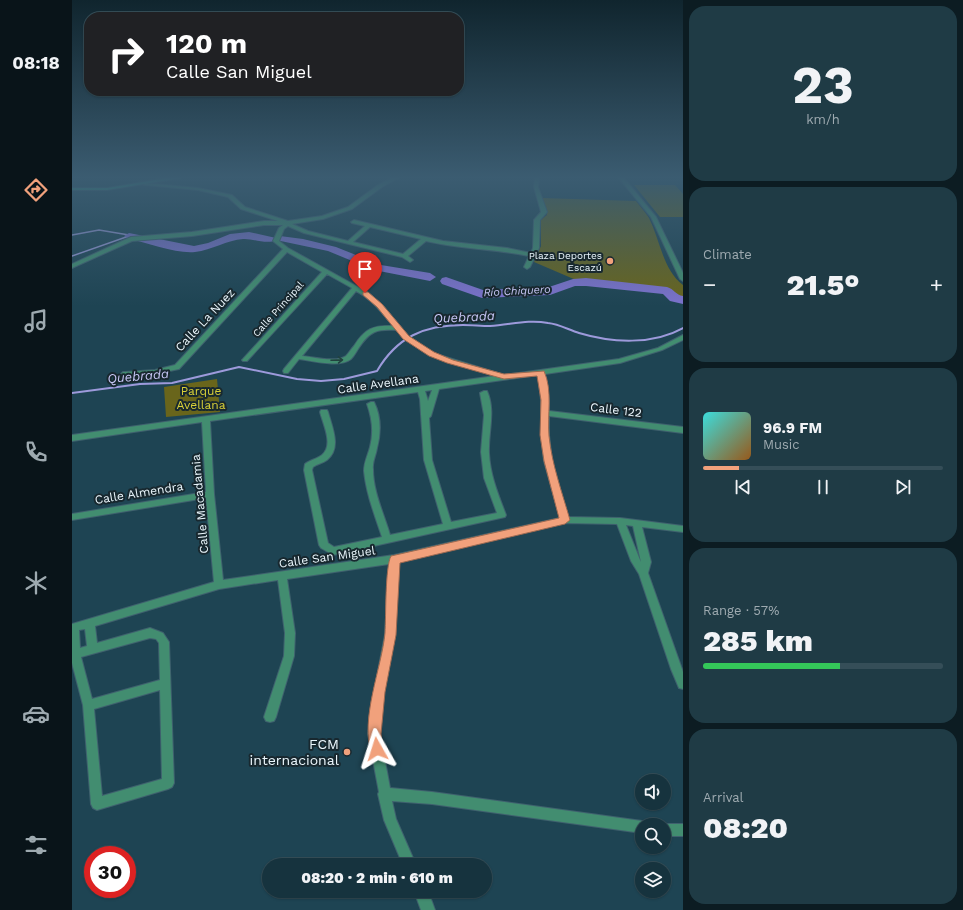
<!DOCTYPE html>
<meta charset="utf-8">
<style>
body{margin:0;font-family:"Work Sans",sans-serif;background:#1f3b45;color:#f1f3f6;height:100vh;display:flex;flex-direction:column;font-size:15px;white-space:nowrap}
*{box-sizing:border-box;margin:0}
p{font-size:13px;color:#9eaab0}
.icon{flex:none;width:22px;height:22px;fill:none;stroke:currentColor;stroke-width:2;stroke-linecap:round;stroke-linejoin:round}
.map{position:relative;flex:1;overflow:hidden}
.side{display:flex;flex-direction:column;gap:6px;padding:6px;background:#0c1c22;width:280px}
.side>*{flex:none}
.hud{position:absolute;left:12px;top:12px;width:380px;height:84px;border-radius:16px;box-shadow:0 1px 3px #0004,0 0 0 1px #354e58;background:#202124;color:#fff;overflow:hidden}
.controls{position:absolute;left:563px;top:774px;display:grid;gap:8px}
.controls a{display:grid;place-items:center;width:36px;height:36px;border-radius:50%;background:#16333e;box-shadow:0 1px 3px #0004,0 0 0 1px #354e58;font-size:20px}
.speed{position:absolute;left:12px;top:846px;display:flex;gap:8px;font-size:20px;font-weight:700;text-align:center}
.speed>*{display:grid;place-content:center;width:52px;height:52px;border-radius:50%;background:#16333e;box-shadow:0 1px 3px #0004,0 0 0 1px #354e58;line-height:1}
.speed .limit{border:6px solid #d22;background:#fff;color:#111}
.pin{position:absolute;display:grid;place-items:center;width:34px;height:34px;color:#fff;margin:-41px -17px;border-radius:50% 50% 50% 0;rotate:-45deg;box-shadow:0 0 4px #0007}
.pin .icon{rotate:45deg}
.me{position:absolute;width:44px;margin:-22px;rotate:354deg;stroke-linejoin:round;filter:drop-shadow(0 0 3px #0008)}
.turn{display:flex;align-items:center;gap:14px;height:84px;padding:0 16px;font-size:18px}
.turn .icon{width:52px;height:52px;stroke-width:2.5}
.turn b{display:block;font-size:28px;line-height:34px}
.big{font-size:30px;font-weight:800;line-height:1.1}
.side .widget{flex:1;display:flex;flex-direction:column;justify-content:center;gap:6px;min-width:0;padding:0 14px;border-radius:16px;background:#1f3b45}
.side .dial{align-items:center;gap:0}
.dial b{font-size:52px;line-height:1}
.song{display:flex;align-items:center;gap:12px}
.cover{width:48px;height:48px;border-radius:6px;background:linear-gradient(135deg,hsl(180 70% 55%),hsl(30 70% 35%))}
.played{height:4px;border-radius:2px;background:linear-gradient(90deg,#f1a17c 15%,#354e58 15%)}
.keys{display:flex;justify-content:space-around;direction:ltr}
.heat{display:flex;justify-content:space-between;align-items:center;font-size:22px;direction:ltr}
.charge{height:6px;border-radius:3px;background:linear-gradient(90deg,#34c759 57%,#354e58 0)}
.trip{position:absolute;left:190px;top:858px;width:230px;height:40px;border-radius:20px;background:#16333e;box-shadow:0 1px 3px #0004,0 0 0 1px #354e58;font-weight:800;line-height:40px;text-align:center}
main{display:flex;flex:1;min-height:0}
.tab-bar{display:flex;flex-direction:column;width:72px;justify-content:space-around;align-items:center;background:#091419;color:#9eaab0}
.tab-bar .icon{width:28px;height:28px}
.tab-bar .selected{color:#f1a17c}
.tab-bar b{font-size:18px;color:#f1f3f6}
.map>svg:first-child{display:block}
.green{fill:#69651b}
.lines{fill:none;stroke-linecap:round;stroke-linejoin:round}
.stream-far1{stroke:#9d9adb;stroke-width:1.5}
.stream{stroke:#9d9adb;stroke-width:2}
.river{fill:#7b72cc;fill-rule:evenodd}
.minor-casing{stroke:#3f616e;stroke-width:2}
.secondary-casing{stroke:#3f616e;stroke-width:2}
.minor{fill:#428d70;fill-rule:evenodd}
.secondary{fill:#30b78b;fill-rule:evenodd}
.oneway{stroke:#22413f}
.route{fill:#f1a17c;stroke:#9d6951}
.poi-dot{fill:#f1a17c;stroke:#18282f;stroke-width:1.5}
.labels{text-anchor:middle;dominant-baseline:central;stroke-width:4;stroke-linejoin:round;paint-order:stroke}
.far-poi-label{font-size:10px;fill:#ebf7fd;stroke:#18282f;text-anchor:end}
.far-street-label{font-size:10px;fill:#ebf7fd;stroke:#18282f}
.far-water-label{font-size:11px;font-style:italic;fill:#c8c7f6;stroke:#18282f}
.street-label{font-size:12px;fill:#ebf7fd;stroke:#18282f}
.park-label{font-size:12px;fill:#d9d138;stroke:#18282f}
.water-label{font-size:13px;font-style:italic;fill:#c8c7f6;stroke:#18282f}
.near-poi-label{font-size:14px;fill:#ebf7fd;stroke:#18282f;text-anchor:end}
</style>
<main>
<nav class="tab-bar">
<b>08:18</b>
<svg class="icon selected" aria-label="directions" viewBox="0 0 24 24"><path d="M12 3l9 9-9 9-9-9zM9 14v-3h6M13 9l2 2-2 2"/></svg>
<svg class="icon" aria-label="music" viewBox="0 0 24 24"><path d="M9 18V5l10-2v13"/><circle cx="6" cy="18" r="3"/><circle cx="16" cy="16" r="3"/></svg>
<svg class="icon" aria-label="phone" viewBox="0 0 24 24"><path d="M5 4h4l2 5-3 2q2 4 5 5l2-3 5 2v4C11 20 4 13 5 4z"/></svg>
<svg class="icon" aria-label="climate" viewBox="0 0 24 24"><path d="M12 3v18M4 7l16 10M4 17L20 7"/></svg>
<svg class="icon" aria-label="car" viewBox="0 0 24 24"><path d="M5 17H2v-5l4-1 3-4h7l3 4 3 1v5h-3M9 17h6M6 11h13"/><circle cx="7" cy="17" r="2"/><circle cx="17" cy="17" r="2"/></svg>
<svg class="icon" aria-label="filters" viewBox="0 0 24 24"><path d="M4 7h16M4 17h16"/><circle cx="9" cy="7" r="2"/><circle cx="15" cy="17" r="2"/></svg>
</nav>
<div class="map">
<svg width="611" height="910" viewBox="0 0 611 910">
<rect width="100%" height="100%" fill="#1e4453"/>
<path class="green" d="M562,185H603L611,194V217H588Z
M470,198L564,201C568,206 573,212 577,218C588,240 591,270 611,285V298L604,297L595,290L520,280H504L462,262L469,246V220L475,215Z
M145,379L148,412L94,417L92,387Z"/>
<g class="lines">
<path class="stream-far1" d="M0,235L27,230L57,235
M0,256L57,236"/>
<path class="stream" d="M0,393L68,384L100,383L167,367L225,379L249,381L272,379L305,371C325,337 352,325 391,325C400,325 409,326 418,326C438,325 456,319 476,323C487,324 497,330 507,333C540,343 581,345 611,328"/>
<path class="river" d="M177,232L204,238L208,236L231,239L264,247L309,265L358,273L364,277L358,281L302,270L256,251L204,240C195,245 180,238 171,239C155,240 140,250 123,252C105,254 76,243 57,239L52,236L57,233L122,246L136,243L158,234Z
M374,277L411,290L477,287L501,279L514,278L595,287C602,289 604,295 611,296V304L598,301L591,294L514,286H503L478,295L410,298L370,284L368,281L370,278Z"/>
<defs>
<path id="minor" d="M320,178H326L310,187L280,209L251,219L220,224L236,231L276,241L293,226L280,223L279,222L282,220L371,241L435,248L459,253L461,248L462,220L469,212L462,187L463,178H467L466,187L475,212L468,220L467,248L458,267L455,269L452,267L457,256C423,249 388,249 354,241L336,256L341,260L338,262L330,257L232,233L216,226L212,229L207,241L216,248L295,292L310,305L336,336L361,353L432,375L547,359L586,348L611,335V340L590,350L548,363L473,374L477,400V411L611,427V433L477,416V435L480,461L496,517L548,518L611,526V532L570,527L579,562L576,573L611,672V689L607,688L599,669L567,574L559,561L545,524L493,523L326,562L323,635L312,692L308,734L318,788L360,792L570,821L574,823L575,825H570V833L360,804L320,801L324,819L344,865H331L312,820L306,794L307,792L296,734L302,692L313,635L317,564L215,579L223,633L222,656L204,717L202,721L198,722L194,721L192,717L212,656L213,633L206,580L147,589L23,626L25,643L78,628L91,633L97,642L102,783L100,787L96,789L25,810L21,808L19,804L11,705L0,663V624L142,582L134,498L0,520V514L134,492L130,422L0,441V435L423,376L357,355L332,338L325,330C304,329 298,331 286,349C284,352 282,356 279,359C268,368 241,361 227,359L216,373H212L211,371L212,369L280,288L255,274L175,361H171L170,360L171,359L250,272L215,252L107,369L83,374L51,376L49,374L51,372H53L83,370L103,365L211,249L201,241L207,228L211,225H192L120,236L60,241L2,267L0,268V264L59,237L120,232L192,221H206L169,209L156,197L126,190L74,185H72V183L126,188L160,195L173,207L216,221L250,216L276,207L306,185ZM298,227L349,239L331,254L281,242ZM284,291C300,299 310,313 321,326C301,325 293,329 282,346C279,349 277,353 274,356C265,363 241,357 230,356ZM466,375L469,400V435L472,461L488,518L322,555L151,580L142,494L138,421L346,392L348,399L352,460L371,524L318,535C312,514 301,492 301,469C300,462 304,455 305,448C309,433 309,416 302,402H299L295,404C300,418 302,432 298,447C296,455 292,462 292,471C294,493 303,516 310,537L262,547L256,543L240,470L241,467C245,464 251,463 255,460C270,448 260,427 256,412L255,410H249L248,412C251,424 262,445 250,455C245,459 238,460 233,464L232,470L247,545L249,548L261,555L433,517L434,515C426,494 418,475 417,453C416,432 424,411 415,391H412L408,393L412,415L409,452L412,478L425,513L379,522L360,460L357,418L359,416L367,389ZM360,390L356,401L353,391ZM554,525L561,526L569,562L568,560ZM13,629L15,646L8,648L7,630ZM78,638L84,639L87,643L88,680L20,699L9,657ZM88,690L90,779L30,796L22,709Z
M547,178H552L584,217L611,273V281L608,279L579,217Z
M592,824H611V836H592V825H589Z
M342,891H356L363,910H349Z"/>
<path id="secondary" d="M95,178H109L35,190H0V188H35Z"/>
</defs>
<use href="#minor" class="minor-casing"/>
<use href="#secondary" class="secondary-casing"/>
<use href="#minor" class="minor"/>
<use href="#secondary" class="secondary"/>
</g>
<defs><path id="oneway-shaft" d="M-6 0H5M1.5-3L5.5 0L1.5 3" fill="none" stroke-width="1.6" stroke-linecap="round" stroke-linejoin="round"/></defs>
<use class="oneway" href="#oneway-shaft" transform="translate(265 360) rotate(-2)"/>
<linearGradient id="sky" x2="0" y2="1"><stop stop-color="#10252e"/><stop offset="0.58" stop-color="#3b5c71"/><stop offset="1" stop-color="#3b5c71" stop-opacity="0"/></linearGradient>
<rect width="611" height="306" fill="url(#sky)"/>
<path class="route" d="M291,292H296L310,304L337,336L362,352L381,360L432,374L472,371C481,391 475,415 477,436C480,465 490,492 498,520L493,524L328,563L324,635L313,692L309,734L311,749L309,754L305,756L300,754C287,721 310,667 313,633C314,617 313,567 319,556L487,518L472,461L468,435L469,400L465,376L432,379L375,363L357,356L331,339L305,307L291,295Z"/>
<g class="poi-dot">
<circle cx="538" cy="261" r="4"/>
<circle cx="275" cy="752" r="4"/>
</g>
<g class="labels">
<g class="far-poi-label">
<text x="530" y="255">Plaza Deportes<tspan x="530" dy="12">Escazú</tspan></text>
</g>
<g class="far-street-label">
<text transform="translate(206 309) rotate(-48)">Calle Principal</text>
</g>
<g class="far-water-label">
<text transform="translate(445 291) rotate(-3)">Río Chiquero</text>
</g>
<g class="street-label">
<text transform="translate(133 320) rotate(-47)">Calle La Nuez</text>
<text transform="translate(306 384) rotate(-8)">Calle Avellana</text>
<text transform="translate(544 410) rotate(7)">Calle 122</text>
<text transform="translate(67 493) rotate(-9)">Calle Almendra</text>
<text transform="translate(128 504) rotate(-95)">Calle Macadamia</text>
<text transform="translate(255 557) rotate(-8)">Calle San Miguel</text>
</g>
<g class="park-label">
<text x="129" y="391">Parque<tspan x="129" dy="14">Avellana</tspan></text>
</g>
<g class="water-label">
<text transform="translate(392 317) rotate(-3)">Quebrada</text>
<text transform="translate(66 376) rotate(-5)">Quebrada</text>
</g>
<g class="near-poi-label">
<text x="267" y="744">FCM<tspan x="267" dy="16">internacional</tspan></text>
</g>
</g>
</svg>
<div class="controls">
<a><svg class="icon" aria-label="sound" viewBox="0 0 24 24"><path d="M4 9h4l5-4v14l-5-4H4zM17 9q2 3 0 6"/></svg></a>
<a><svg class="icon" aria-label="search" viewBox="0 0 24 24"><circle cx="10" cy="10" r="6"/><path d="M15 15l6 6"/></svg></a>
<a><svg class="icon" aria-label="layers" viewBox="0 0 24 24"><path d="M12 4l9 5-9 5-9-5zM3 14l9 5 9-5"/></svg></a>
</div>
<div class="speed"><div class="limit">30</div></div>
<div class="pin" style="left:293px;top:293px;background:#d93025"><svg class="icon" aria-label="arrive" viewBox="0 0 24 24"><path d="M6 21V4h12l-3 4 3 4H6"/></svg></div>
<svg class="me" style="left:305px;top:749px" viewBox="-20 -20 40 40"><path d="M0-17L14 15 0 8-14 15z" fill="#f1a17c" stroke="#fff" stroke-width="4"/></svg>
<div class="trip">08:20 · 2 min · 610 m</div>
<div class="hud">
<div class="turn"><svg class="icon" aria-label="right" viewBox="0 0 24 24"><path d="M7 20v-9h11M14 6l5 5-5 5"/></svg><div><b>120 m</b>Calle San Miguel</div></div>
</div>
</div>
<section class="side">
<div class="widget dial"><b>23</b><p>km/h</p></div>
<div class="widget"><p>Climate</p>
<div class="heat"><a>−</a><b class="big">21.5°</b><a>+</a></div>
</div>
<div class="widget">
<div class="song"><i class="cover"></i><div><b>96.9 FM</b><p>Music</p></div></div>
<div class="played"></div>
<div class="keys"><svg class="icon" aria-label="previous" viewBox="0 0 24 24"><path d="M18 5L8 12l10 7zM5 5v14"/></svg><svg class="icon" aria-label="pause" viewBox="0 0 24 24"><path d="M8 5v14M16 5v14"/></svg><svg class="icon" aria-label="next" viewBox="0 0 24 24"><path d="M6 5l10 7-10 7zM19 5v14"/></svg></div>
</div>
<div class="widget"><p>Range · 57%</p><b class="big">285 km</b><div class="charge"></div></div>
<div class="widget"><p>Arrival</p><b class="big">08:20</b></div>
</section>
</main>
